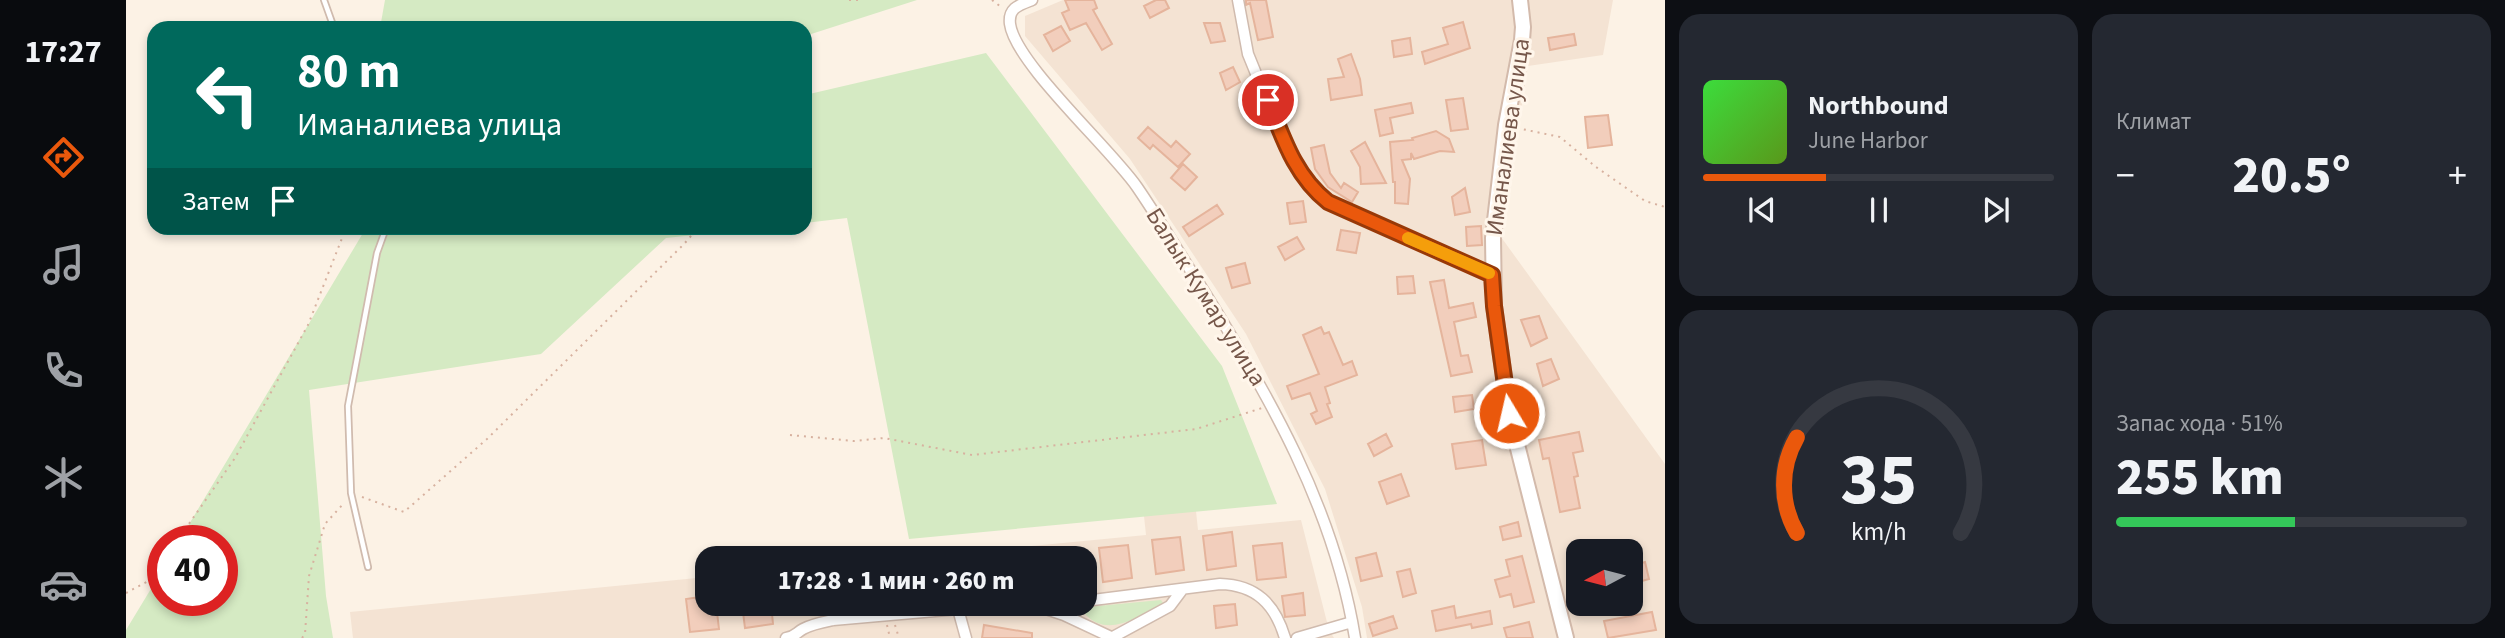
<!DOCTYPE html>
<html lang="ru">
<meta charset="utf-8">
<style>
body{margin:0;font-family:"Source Sans 3",sans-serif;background:#242831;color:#f1f3f6;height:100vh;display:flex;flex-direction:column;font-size:26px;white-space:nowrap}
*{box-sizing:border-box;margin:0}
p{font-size:23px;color:#9ea1a6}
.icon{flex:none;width:38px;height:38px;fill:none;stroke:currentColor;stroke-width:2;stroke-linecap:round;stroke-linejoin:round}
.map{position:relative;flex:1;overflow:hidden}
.sheet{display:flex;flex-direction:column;gap:14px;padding:14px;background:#0d0f14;width:840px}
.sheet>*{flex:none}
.top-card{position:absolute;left:21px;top:21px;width:665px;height:214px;border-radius:21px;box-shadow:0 4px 10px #0003;background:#00695c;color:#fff;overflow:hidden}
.needle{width:46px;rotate:263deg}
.tools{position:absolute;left:1440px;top:539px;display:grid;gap:14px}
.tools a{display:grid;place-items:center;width:77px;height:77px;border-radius:14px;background:#171b24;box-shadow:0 4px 10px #0003;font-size:35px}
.speed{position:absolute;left:21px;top:525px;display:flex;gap:14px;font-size:35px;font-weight:700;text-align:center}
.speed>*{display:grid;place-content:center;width:91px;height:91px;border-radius:50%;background:#171b24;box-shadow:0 4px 10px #0003;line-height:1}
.speed .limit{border:10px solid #d22;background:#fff;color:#111}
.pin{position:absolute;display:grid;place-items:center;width:60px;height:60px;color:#fff;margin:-30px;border:4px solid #fff;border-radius:50%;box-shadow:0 2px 7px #0007}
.me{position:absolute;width:77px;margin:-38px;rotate:351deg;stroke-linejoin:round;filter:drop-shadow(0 0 5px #0008)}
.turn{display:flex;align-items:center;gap:24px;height:147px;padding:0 35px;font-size:32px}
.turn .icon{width:91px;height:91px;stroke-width:2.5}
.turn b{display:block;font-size:49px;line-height:60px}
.then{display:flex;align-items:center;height:66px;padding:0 35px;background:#0003;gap:14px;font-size:26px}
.big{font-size:52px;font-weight:800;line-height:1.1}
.sheet .card{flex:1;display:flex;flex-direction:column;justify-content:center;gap:10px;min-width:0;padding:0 24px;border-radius:21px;background:#242831}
.sheet .dial{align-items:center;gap:0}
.dial svg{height:182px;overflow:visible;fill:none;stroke:#363941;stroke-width:7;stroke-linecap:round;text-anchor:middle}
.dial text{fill:#f1f3f6;stroke:none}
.song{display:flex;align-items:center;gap:21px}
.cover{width:84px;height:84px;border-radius:10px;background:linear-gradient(135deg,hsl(120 70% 55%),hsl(90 70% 35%))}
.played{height:7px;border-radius:4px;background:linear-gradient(90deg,#ea580c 35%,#363941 35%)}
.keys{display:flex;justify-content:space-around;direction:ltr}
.heat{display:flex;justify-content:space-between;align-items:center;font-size:38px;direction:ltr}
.charge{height:10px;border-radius:5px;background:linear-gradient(90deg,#34c759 51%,#363941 0)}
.sheet .tiles{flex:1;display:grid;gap:14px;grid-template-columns:repeat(2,1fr)}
.trip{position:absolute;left:569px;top:546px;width:402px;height:70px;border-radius:21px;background:#171b24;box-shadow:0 4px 10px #0003;font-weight:800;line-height:70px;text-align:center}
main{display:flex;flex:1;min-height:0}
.dock{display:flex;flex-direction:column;width:126px;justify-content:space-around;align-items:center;background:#090b0e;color:#9ea1a6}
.dock .icon{width:49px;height:49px}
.dock .current{color:#ea580c}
.dock b{font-size:32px;color:#f1f3f6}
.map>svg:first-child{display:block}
.residential{fill:#f4e3d3;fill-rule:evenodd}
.green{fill:#d5eac3}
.building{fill:#f2cebc;stroke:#e5b49c;stroke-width:2}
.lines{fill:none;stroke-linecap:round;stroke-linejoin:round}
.lane-casing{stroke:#d0bbae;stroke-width:8}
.street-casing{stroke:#d0bbae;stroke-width:13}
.secondary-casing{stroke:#d3baab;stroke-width:18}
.path{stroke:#d7b19f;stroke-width:2;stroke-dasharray:2 5;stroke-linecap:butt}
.lane{stroke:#fff;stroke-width:4.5}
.street{stroke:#fff;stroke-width:10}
.secondary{stroke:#fff;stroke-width:14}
.route-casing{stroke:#983908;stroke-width:18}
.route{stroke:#ea580c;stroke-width:12}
.slow{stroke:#f59e0b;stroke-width:12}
.labels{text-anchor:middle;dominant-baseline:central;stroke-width:6;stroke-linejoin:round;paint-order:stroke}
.street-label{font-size:24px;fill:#76574a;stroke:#fff6eb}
</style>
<main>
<nav class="dock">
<b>17:27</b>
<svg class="icon current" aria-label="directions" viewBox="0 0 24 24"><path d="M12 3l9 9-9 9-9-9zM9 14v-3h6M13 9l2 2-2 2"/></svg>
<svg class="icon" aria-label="music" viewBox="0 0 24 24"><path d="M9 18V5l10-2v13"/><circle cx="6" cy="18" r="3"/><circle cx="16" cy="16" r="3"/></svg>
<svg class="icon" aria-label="phone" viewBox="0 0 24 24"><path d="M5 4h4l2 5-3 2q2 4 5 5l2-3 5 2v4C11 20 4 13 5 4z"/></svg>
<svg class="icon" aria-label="climate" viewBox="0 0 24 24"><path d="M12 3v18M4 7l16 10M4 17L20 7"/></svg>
<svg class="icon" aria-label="car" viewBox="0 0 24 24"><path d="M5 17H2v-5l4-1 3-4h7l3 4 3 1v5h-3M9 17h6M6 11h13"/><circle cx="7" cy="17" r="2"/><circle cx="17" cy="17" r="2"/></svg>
</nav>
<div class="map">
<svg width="1539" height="638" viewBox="0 0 1539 638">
<rect width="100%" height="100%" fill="#fcf2e5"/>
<path class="residential" d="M937,0H1487L1477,55L1402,66L1375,237L1539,464V638H1241L1236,607L1199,489L1120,334L1004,159L899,36V16ZM1452,551H1505V604H1452Z
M1068,492L1072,530L1175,520L1203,630L1208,638H227L224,612L581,577V604H959V558H779L1020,535L1016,497Z"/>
<path class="green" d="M259,0H791L679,36V28H254Z
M860,53L1096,366L1151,504L783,539L721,218L679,223V95Z
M240,228H635L540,238L415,354L183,390L200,596L207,638H0V630L37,569V600H96V541H53Z
M1035,600L1037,603L1033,606C1010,618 981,638 959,614L961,607Z"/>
<path class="building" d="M939,0H968L971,8L967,10L986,44L976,50L960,23L944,30L936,13L943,10Z
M1030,0H1039L1043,8L1024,18L1018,6Z
M1120,0H1140L1147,37L1132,40L1124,3L1120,5Z
M1337,22L1344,48L1299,64L1296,52L1322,44L1317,28Z
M1078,23H1094L1099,41L1085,43Z
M935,26L944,41L927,51L918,35Z
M1448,34L1450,45L1424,50L1422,38Z
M1284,38L1286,54L1268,57L1266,41Z
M1225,54L1234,79L1236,95L1205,100L1202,79L1218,77L1212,59Z
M1107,67L1114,82L1100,90L1094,73Z
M1337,98L1342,129L1325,131L1320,100Z
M1285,103L1287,113L1264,118L1267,133L1254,136L1249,110Z
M1482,115L1486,145L1462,148L1459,117Z
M1022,127L1045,147L1050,141L1064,154L1052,167L1027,145L1024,149L1012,138Z
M1310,131L1323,139L1328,152L1314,151L1288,159L1285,153V159L1276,160L1284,179L1282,204L1269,203V182H1267L1264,142L1287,140L1286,138Z
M1239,142L1260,183L1235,184L1234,167L1225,151Z
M1198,145L1204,173L1215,188L1218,183L1232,192L1226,202L1202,187L1189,169L1185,148Z
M1057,164L1071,177L1059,190L1045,178Z
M1339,188L1344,212L1329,215L1326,197Z
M1177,201L1180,222L1164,224L1161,203Z
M1091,205L1097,214L1063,236L1057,227Z
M1355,226L1356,245L1341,246L1340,227Z
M1215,230L1234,233L1230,253L1211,250Z
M1171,237L1178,249L1159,260L1152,247Z
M1119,263L1124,283L1106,288L1100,268Z
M1287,276L1289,293L1272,294L1271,277Z
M1318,280L1323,308L1347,303L1350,317L1328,322L1335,356L1342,355L1346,372L1325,376L1304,282Z
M1413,316L1421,338L1405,346L1395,320Z
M1195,327L1198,334L1203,332L1217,365L1226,361L1231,375L1199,387L1204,403L1201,404L1206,417L1190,424L1185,414L1191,411L1184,393L1166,399L1161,386L1193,374L1177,335Z
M1425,359L1433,379L1417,386L1411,364Z
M1346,395L1348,409L1329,412L1327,397Z
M1453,432L1457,451L1447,453L1452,476L1448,477L1454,508L1434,512L1423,458L1417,459L1413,440Z
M1260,434L1266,446L1248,456L1242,444Z
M1356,440L1360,465L1330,469L1326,444Z
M1275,474L1283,496L1261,504L1253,482Z
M1392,522L1395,536L1377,540L1374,527Z
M1106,532L1110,566L1081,570L1077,536Z
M1054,537L1058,570L1030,574L1026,540Z
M1156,543L1160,577L1131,580L1127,546Z
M1002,545L1006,578L977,582L973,548Z
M952,548L954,558H918V552Z
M1250,553L1256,576L1235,581L1230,558Z
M1396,556L1408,602L1388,607L1385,594L1374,597L1369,580L1384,576L1380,560Z
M1519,562L1523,579L1505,584V566Z
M1284,569L1290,593L1277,597L1271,572Z
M1177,593L1179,615L1159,617L1156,596Z
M581,596V604H590L593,629L564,632L560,599Z
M616,604H645L647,624L619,628Z
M662,604H699L700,610L664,614Z
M1109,604L1111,625L1090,628L1088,606Z
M1328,606L1330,618L1364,611L1366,624L1346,628L1345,624L1310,631L1306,611Z
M1526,612L1530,630L1482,638L1478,621Z
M1267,616L1271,628L1247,636L1243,624Z
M1403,622L1407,638H1381L1378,628Z
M858,625L906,633V638H856Z"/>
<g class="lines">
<defs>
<path id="lane" d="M198,0L208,28
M242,567L225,493L222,406L251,253L260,228"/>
<path id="street" d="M906,0C893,5 882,8 884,24C889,63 985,149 1011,187C1033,219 1053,253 1074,285C1143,395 1208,508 1229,638
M1112,0L1122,54L1160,147L1174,172L1187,190L1202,202L1224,213L1366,275
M959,601L1094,584C1130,585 1149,604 1159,638
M914,607L938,615L987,638
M832,609L840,638
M987,637L1044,606L1056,590
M660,638C668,637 670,633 677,629C686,624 697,622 707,620L866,606L931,604
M1171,638L1226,622"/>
<path id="secondary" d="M1394,0L1397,27L1396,40L1380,125L1367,238L1368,306L1383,413L1440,638"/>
</defs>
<use href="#lane" class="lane-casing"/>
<use href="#street" class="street-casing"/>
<use href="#secondary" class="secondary-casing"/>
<path class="path" d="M723,0H735
M866,0L875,7
M1391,128L1434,137L1470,167L1519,201L1539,207
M664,435L728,441L758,438L846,455L1070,429L1136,408
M236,497L278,512L361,439L558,244L572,228
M51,541L109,458L182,325L220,228
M0,593L26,579L37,562
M761,625L764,638
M769,625L773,638
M176,638L179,634L183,576L199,524L218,503"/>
<use href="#lane" class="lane"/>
<use href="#street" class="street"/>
<use href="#secondary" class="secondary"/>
</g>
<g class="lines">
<defs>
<path id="route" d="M1142,100C1157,138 1169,176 1202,202L1366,275L1368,306L1383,413"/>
</defs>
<use href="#route" class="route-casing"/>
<use href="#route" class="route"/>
<path class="slow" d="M1282,238L1363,273"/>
</g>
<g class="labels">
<g class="street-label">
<text transform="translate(1382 137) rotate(-82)">Иманалиева улица</text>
<text transform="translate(1080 297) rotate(58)">Балык Кумар улица</text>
</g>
</g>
</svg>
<div class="tools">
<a><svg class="needle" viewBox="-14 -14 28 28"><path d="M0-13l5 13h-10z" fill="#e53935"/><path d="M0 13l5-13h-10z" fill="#9ea1a6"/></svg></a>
</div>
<div class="speed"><div class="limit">40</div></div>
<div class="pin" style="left:1142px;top:100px;background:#d93025"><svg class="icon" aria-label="arrive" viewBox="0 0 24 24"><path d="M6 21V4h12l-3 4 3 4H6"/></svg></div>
<svg class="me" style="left:1383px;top:413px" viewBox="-20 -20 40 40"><circle r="17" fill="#ea580c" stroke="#fff" stroke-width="3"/><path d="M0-11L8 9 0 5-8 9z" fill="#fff"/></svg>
<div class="trip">17:28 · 1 мин · 260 m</div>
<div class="top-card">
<div class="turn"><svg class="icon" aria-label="left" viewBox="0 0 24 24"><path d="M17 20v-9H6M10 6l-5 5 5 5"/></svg><div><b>80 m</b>Иманалиева улица</div></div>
<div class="then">Затем<svg class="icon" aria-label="arrive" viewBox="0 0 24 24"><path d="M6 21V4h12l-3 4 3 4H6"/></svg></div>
</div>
</div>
<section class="sheet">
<div class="tiles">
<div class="card">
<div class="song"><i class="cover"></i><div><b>Northbound</b><p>June Harbor</p></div></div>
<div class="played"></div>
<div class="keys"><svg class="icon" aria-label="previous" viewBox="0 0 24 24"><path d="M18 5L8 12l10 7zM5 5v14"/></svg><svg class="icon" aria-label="pause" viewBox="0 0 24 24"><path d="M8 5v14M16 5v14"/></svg><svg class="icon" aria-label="next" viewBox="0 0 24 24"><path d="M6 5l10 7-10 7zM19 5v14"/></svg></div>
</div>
<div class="card"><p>Климат</p>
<div class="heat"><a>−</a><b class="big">20.5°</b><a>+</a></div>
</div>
<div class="card dial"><svg viewBox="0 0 100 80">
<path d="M14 69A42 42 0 1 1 86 69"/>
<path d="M14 69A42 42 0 0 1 14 27" stroke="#ea580c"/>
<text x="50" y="56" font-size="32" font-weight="700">35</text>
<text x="50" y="72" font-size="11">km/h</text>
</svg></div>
<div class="card"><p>Запас хода · 51%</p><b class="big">255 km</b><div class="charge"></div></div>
</div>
</section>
</main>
